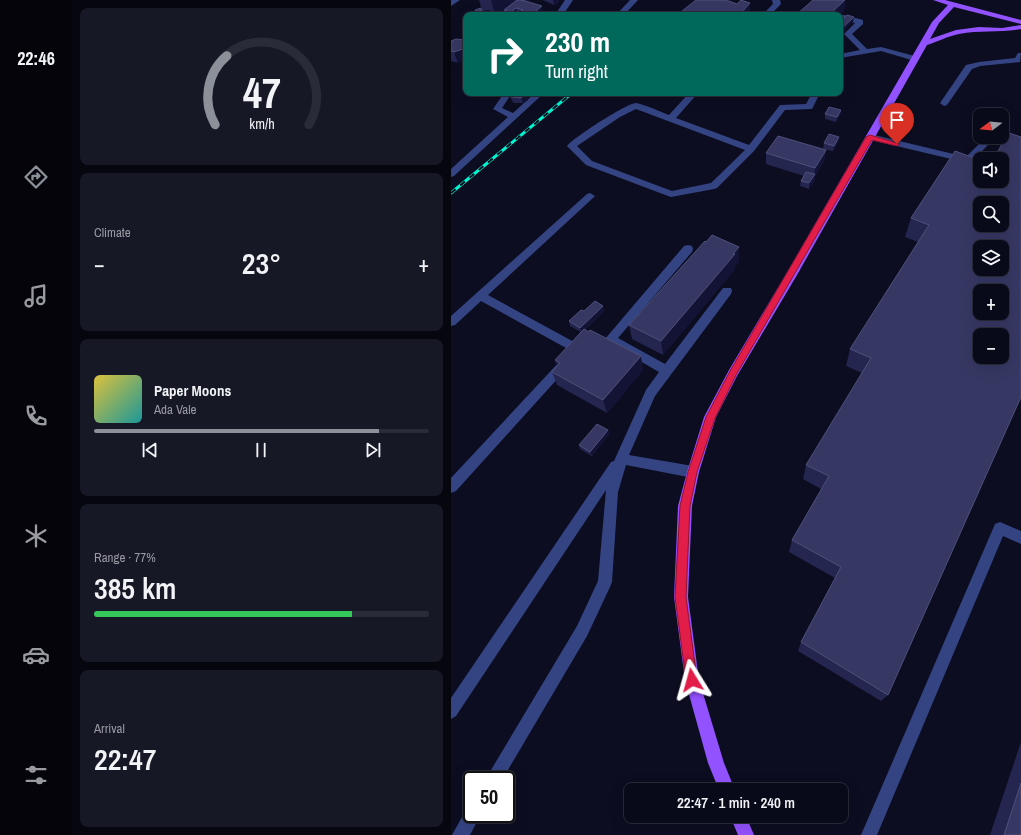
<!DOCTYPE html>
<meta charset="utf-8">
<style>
body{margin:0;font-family:"Archivo Narrow",sans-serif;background:#171826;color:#f1f3f6;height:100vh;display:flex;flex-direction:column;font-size:15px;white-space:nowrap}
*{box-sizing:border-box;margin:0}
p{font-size:13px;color:#999aa2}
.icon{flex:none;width:22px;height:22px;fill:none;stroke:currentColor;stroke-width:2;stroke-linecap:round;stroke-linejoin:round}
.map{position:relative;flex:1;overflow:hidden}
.panel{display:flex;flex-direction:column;gap:8px;padding:8px;background:#05060e;width:379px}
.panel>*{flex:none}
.hud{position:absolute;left:12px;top:12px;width:380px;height:84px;border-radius:8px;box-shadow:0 4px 16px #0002,0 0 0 1px #292b38;background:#00695c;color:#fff;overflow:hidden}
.needle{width:26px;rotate:254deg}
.tools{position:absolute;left:522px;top:108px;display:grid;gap:8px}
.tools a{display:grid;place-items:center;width:36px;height:36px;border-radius:8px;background:#090a19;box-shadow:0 4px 16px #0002,0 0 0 1px #292b38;font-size:20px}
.speed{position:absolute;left:12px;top:771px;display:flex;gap:8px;font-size:20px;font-weight:700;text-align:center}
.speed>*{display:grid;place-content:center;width:52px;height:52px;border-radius:50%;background:#090a19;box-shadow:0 4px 16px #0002,0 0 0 1px #292b38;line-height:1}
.speed .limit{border:2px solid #111;border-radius:6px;background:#fff;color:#111}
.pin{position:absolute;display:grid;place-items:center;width:34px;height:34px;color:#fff;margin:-41px -17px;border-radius:50% 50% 50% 0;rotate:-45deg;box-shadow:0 0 4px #0007}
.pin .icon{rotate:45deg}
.me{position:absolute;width:44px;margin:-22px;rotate:352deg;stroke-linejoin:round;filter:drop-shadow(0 0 3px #0008)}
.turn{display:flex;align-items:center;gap:14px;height:84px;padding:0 16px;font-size:18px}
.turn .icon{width:52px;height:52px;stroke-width:2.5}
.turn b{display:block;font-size:28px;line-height:34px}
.big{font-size:30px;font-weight:600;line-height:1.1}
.panel .tile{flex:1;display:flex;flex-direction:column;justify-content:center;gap:6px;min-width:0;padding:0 14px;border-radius:8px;background:#171826}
.panel .dial{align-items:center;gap:0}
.dial svg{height:104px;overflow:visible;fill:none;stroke:#292b38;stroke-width:7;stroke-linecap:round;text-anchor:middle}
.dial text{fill:#f1f3f6;stroke:none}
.song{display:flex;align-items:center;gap:12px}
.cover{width:48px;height:48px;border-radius:6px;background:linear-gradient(135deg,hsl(50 70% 55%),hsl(180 70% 35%))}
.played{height:4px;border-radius:2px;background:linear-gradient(90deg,#8c9099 85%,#292b38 85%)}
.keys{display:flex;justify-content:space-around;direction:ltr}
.heat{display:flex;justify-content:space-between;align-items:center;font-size:22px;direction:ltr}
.charge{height:6px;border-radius:3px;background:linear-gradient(90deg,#34c759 77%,#292b38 0)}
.trip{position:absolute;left:173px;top:783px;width:224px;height:40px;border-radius:8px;background:#090a19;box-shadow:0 4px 16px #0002,0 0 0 1px #292b38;font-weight:600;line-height:40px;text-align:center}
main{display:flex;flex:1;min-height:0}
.menu{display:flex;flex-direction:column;width:72px;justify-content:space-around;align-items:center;background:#04040a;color:#999aa2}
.menu .icon{width:28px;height:28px}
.menu .selected{color:#8c9099}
.menu b{font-size:18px;color:#f1f3f6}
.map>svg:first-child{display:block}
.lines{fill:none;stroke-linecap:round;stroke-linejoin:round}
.minor{fill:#344483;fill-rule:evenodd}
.major{fill:#9352ff;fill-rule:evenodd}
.rail-casing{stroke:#00f6d1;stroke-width:3}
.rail{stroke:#0c0d21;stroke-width:2;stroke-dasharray:6;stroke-linecap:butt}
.wall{fill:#242650}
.shaded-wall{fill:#131435}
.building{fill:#363863;stroke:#4d507b;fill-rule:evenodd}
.route{fill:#e11d48;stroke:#92132f}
</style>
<main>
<nav class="menu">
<b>22:46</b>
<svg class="icon selected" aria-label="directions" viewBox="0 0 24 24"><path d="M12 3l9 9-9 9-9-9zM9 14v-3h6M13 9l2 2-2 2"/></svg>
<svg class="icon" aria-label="music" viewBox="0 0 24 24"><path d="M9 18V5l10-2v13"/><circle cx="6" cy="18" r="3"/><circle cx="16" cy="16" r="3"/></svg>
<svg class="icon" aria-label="phone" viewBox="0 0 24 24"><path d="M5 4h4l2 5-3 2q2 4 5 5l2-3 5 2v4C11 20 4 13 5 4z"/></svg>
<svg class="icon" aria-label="climate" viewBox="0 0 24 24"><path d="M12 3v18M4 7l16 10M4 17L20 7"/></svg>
<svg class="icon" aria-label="car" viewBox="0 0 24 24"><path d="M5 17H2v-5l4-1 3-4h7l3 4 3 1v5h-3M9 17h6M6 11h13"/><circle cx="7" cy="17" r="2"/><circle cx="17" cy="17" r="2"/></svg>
<svg class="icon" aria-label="filters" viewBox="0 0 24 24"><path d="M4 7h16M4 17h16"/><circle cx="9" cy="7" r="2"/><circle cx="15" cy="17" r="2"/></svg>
</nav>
<section class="panel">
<div class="tile dial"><svg viewBox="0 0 100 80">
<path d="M14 69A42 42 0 1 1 86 69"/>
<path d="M14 69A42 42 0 0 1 23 16" stroke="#8c9099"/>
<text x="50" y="56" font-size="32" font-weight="700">47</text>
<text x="50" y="72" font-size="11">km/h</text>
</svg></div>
<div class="tile"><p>Climate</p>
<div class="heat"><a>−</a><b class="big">23°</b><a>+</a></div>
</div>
<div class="tile">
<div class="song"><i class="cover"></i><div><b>Paper Moons</b><p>Ada Vale</p></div></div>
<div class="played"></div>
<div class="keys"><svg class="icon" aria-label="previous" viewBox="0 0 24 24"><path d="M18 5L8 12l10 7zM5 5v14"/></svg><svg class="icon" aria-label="pause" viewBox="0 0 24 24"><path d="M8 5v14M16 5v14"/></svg><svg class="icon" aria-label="next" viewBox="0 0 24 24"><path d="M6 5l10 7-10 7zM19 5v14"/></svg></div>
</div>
<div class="tile"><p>Range · 77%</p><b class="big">385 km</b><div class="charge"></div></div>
<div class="tile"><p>Arrival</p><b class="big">22:47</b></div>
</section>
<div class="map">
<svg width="570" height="835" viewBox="0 0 570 835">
<rect width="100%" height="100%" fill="#0c0d21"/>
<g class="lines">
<path class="minor" d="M0,0H9L0,6Z
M114,0H122L112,15H104Z
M179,0H187L173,15H165Z
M321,0H329L330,4L319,15H311L322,4Z
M390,15H393L412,20V24L401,34L416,49L430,47L467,57L468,59L464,61L430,51L389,58V54L409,50L393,34L404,23L390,19Z
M567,53H570L569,62L529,66L521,69L496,105L493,106L489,103L515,65L528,62L564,58Z
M53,93H61L51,108L62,113L84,93H93L3,176L0,177V169L57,117L42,109Z
M238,93H247L225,118L298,145L329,105L355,104L361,93H369L361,109L334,110L303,151L266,188L263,189L220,197L217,196L135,165L116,146C122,138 176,103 185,103C193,104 210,112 218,115ZM185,109L294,150L260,183L221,191L141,161L126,146L169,117Z
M419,134L515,157L535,137H551V135L570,141V147L544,138L520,162L517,163L416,139L415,137L416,135Z
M139,193L144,196L142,198L37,295L134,348L136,351L134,354L130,355L126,354L30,301L4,325L0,326V316L136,194Z
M237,245L241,246L242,249L241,252L167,338L214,364L272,288H280L281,291L280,294L204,396L178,455L242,466L246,468L248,472L246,476L242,478L175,465L167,492L161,582L159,587L136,636L51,780H34L126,626L147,581L155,490L5,716L0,719V698L160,462L163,461L195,390L208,372L156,342L154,339L233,246Z
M114,358L118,360L120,363L118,366L5,491L0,493V478L110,360Z
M549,522L570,531V544L552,536L426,835H410L544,524Z
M21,806V814H30L19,835H1L16,808Z"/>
<path class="major" d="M482,0H494L570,20V24L503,7L488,23L479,39L505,30L528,27L551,28L570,25V29C549,33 529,30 508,34C497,36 486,42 476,45L346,275L286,376L265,417L248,472L241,506L237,597L248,680L273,763L284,790H268L257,763L234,680L223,597L227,506L236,472L253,417L278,370L338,269L481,22L497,5Z
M279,816H295L303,835H287Z"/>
<defs>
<path id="rail" d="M0,193L121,93"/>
</defs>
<use href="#rail" class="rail-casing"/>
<use href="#rail" class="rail"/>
</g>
<path class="wall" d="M28,0H78V1L76,2L93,15H55L53,10L43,12L37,10L31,11L33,15H26L24,10H31Z
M92,0H108V2L103,5Z
M394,0L393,11L388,15H345Z
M0,41L7,63L0,61Z
M59,93H78H76L77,100L72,103H63L61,101L59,96Z
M390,110L389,115L385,122L374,119V114Z
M387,142L382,151L372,149L373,143Z
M375,150L373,161L364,176V180L358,189L349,186L350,181L353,176L315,164V153Z
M504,151L437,695L430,701L347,651L350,642L384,578L338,552L341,540L370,489L352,479L355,465L411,373L395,366L399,349L467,242L454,237L460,218Z
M288,261L284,267V269L212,355L181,339L178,325Z
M152,306L153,311L134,330L192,370L156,413L106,385L101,372L106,366L104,360L130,332L119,326L118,321L133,311Z
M157,430L158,434L141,456L129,449L128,445Z
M570,742V835H539Z"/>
<path class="shaded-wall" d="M40,0H78V1L66,3L67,8H65L67,15H61L60,12L64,9L43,12Z
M102,0H108V2L103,5Z
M394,0L393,11L388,15H379V14Z
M299,3V15H290V13Z
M91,6L93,15H80Z
M31,10L33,15H26L25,12Z
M362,11V15H358Z
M403,17L402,22L389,35V30Z
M15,48V60L7,63L3,52Z
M0,69L1,75L0,76Z
M75,93H78H76L77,100L72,103L70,98Z
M390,110L389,115L385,122L386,117Z
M388,137L387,142L382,151L383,146Z
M375,150L373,161L364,176V180L358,189V183L363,176L364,168Z
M288,247V261L284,267V269L212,355L210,341Z
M152,306L153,311L131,333L129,328Z
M190,356L192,370L156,413L152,400Z
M157,430L158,434L141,456L139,452Z"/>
<path class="building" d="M66,0H71L91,6L80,15H74L67,13L72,10L65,8L60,12L53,10Z
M245,0H275L286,4L290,0L299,3L290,13H288L285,15H226Z
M362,0H394L379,14L362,11L358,15H345Z
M30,8L31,10L25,12L24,10Z
M396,15L403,17L389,30V22Z
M5,39L15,40V48L3,52L0,51V41Z
M59,93H75V94L70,98L61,97L59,96Z
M378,107L390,110L386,117L374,114Z
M558,133L570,137V397L437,695L350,642L390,567L341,540L378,476L355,465L420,358L399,349L478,225L460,218L504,151L529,160V181H551V159H542ZM529,203H551V225H529ZM529,247H551V269H529ZM529,291H551V313H529ZM529,335H551V357H529Z
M378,134L388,137L383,146L373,143Z
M327,136L375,150L364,168L315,153Z
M355,172L364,174L358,183L350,181Z
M261,235L288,247L282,254H284L210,341L178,325L254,241L255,242Z
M144,301L152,306L129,328L118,321L130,310L133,311Z
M133,329L138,332L139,330L190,356L152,400L101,372L109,363L104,360Z
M146,424L157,430L139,452L128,445Z
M570,783V835H553Z"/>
<path class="route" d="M419,135L449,144L446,146L421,140L285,375L264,418L246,472L239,506L235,597L246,680L245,684L241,686L237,684L235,680L224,597L229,506L237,472L255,417L279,371L415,137Z"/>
</svg>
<div class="tools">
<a><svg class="needle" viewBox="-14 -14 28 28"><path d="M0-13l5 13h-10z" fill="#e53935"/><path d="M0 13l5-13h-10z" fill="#999aa2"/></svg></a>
<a><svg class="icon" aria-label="sound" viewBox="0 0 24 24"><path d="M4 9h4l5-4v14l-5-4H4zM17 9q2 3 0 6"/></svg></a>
<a><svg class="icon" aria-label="search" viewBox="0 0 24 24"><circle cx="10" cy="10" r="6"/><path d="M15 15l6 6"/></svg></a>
<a><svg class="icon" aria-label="layers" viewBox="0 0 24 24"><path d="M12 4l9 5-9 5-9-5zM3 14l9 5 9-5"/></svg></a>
<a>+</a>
<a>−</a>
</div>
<div class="speed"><div class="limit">50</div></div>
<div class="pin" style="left:446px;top:144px;background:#d93025"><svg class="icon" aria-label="arrive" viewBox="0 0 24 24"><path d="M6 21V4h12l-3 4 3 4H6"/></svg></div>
<svg class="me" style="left:241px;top:680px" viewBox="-20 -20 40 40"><path d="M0-17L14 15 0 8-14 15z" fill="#e11d48" stroke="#fff" stroke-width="4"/></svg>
<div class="trip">22:47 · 1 min · 240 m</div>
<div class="hud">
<div class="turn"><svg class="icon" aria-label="right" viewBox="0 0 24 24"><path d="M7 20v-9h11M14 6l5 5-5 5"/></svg><div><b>230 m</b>Turn right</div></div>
</div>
</div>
</main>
